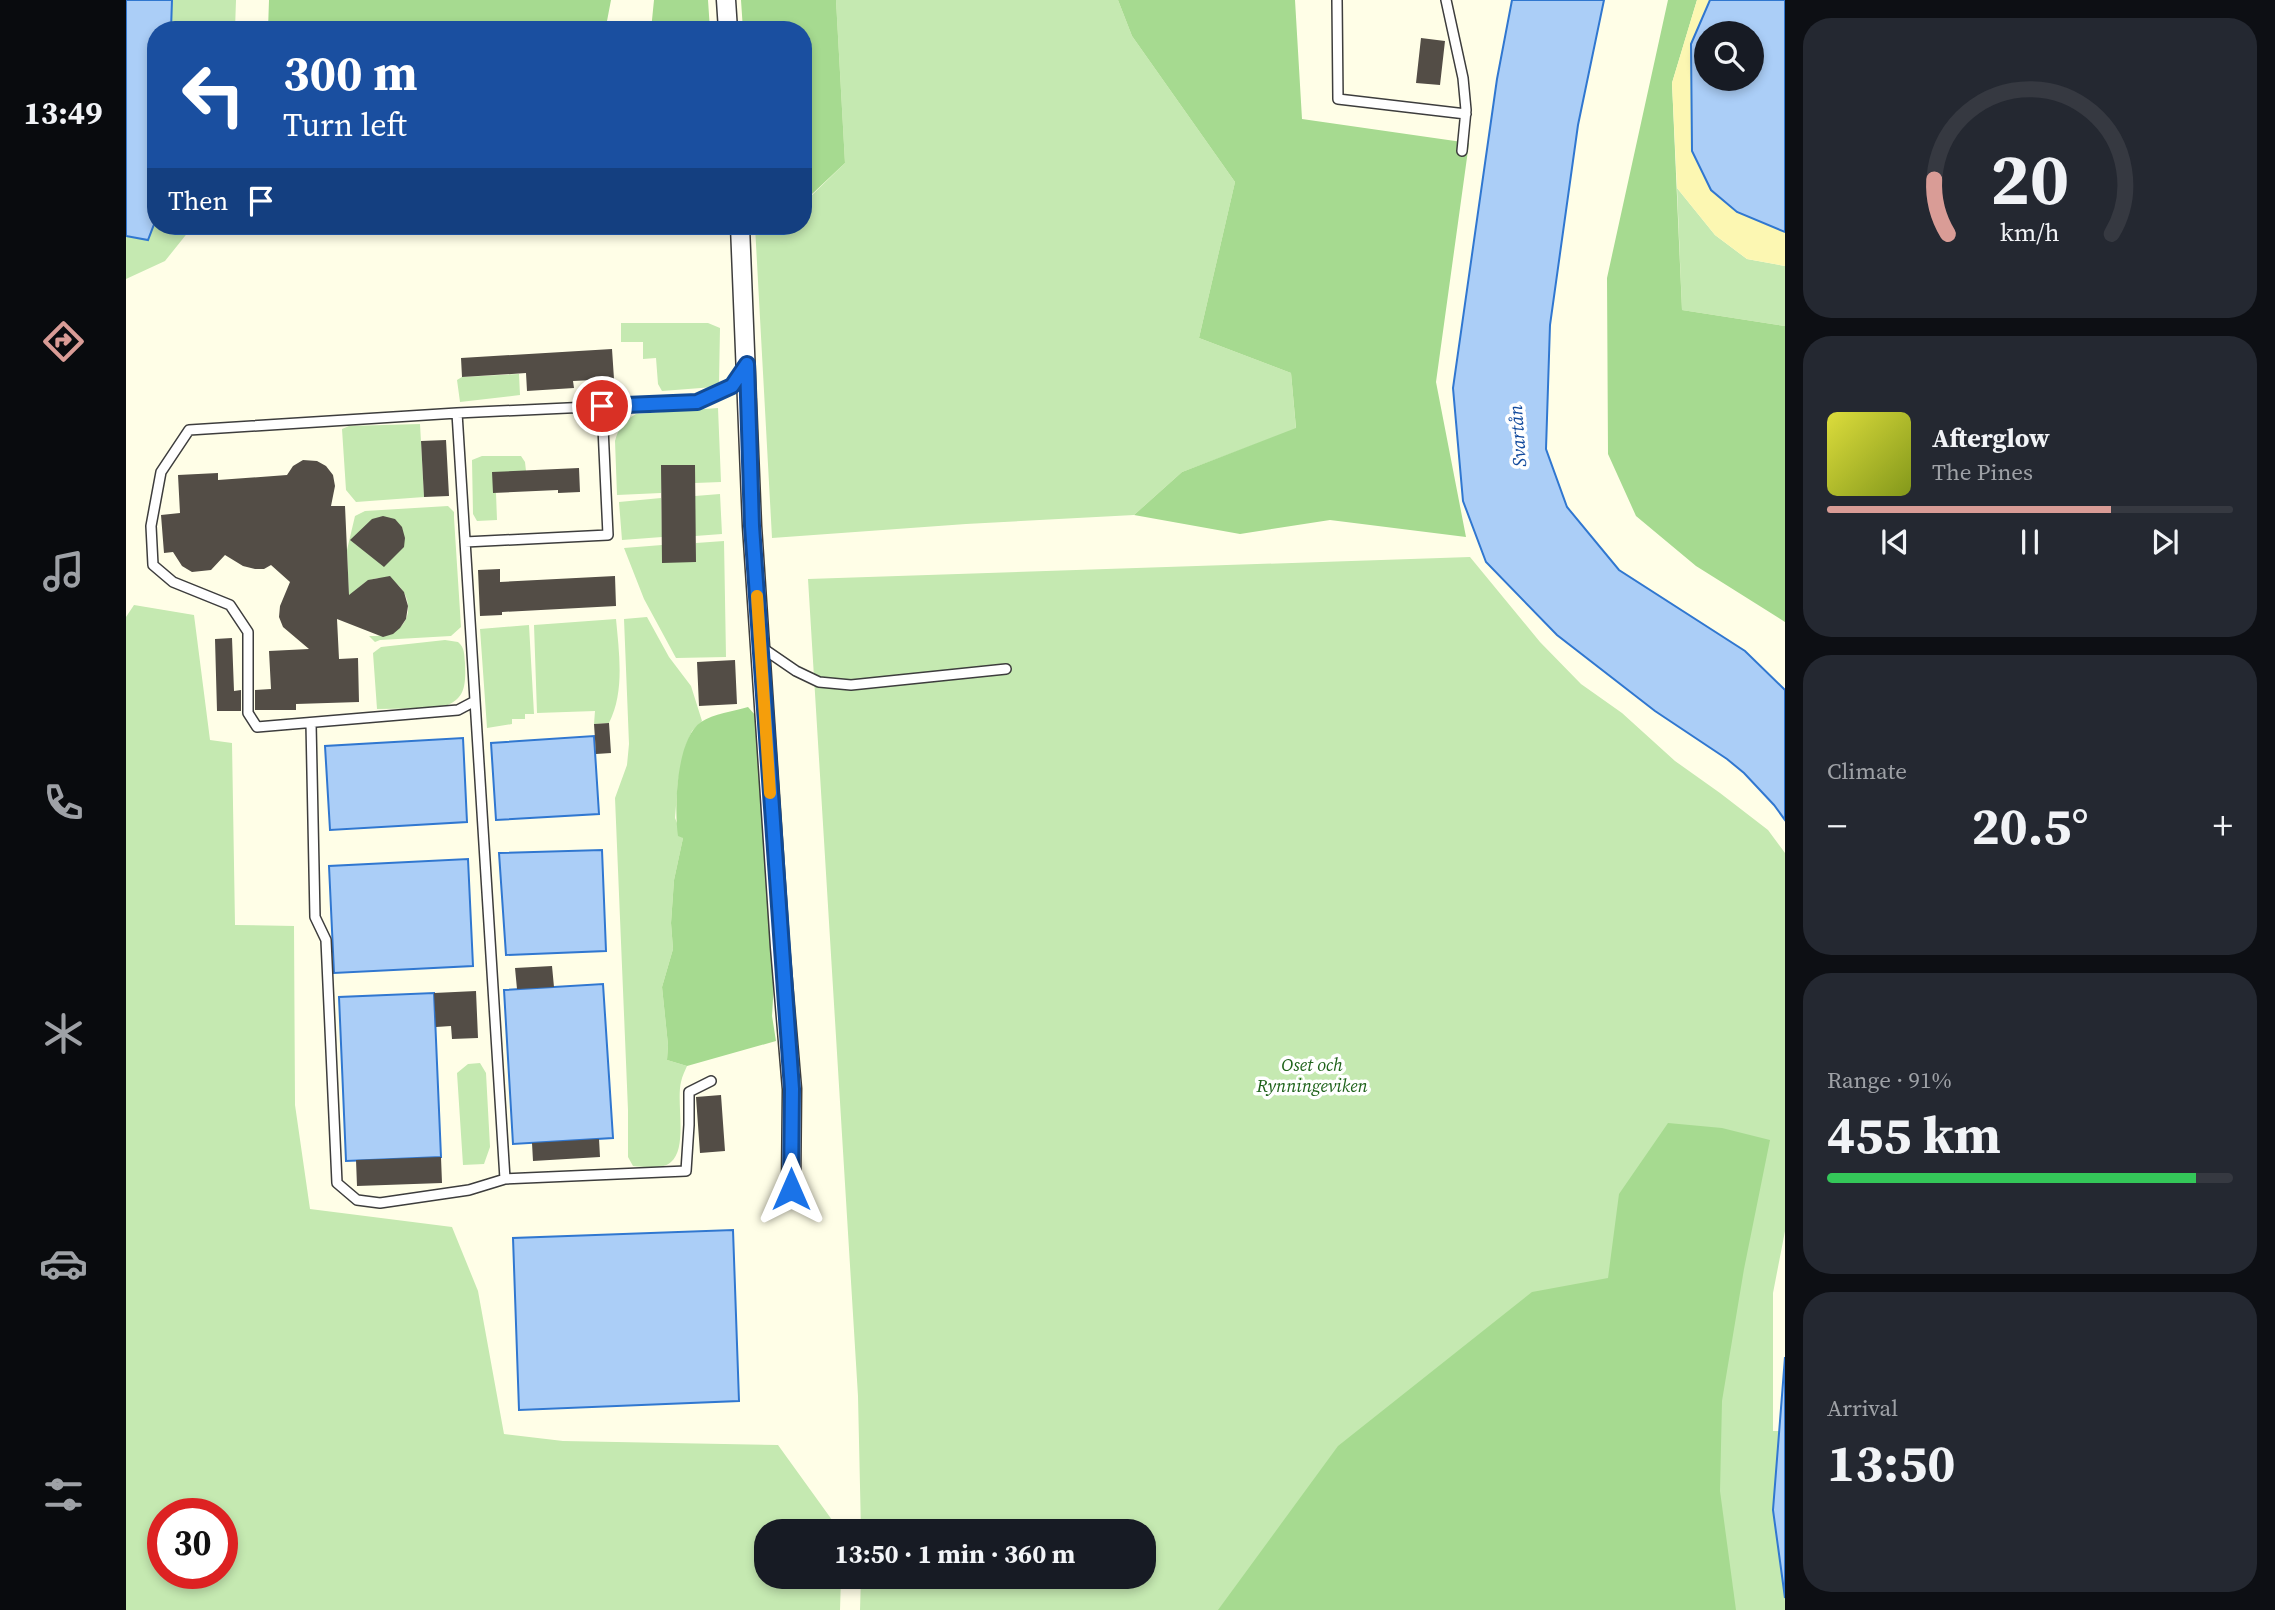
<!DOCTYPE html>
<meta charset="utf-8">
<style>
body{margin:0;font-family:"Source Serif 4",serif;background:#242831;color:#f1f3f6;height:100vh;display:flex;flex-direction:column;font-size:26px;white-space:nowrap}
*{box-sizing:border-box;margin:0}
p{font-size:23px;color:#9ea1a6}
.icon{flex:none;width:38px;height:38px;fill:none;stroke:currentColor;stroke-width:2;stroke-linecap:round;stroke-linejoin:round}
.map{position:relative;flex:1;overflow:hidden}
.sheet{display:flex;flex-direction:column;gap:18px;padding:18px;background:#0d0f14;width:490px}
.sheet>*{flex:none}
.top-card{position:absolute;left:21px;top:21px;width:665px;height:214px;border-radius:28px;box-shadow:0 4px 10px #0003;background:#1a4fa0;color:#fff;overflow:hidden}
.fabs{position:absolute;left:1568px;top:21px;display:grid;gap:14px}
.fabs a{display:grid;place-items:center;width:70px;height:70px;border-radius:50%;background:#171b24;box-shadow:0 4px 10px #0003;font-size:35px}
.speed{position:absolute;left:21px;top:1498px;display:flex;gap:14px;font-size:35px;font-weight:700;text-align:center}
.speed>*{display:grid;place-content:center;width:91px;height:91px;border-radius:50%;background:#171b24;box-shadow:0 4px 10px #0003;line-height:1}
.speed .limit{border:10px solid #d22;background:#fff;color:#111}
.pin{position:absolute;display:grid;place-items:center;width:60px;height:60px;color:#fff;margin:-30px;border:4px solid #fff;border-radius:50%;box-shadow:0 2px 7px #0007}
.me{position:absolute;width:77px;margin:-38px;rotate:0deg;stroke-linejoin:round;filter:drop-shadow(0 0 5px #0008)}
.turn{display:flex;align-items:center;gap:24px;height:147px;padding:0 21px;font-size:32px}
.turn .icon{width:91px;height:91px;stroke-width:2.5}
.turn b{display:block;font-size:49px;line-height:60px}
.then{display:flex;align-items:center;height:66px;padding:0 21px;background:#0003;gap:14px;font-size:26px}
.big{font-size:52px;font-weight:700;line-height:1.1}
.sheet .tile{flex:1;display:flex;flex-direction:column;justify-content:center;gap:10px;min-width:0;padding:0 24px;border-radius:28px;background:#242831}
.sheet .dial{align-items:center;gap:0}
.dial svg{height:182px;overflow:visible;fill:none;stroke:#363941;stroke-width:7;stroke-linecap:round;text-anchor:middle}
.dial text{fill:#f1f3f6;stroke:none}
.song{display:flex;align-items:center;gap:21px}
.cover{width:84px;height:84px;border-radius:10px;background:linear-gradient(135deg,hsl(60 70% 55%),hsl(70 70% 35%))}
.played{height:7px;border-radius:4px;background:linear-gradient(90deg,#d99c96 70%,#363941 70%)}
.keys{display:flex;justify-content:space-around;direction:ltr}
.heat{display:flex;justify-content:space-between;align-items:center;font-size:38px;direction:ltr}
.charge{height:10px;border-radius:5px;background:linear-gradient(90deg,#34c759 91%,#363941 0)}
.trip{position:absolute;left:628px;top:1519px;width:402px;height:70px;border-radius:28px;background:#171b24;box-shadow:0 4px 10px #0003;font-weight:700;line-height:70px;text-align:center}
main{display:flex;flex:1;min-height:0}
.dock{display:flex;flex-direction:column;width:126px;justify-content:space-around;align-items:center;background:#090b0e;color:#9ea1a6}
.dock .icon{width:49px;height:49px}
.dock .active{color:#d99c96}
.dock b{font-size:32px;color:#f1f3f6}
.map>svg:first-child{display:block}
.green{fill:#c5e9b1;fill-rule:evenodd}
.forest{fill:#a6da90}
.sand{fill:#fcf7b2}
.water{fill:#abcef7;stroke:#3077d0;stroke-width:2;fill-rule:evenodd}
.building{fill:#534d46}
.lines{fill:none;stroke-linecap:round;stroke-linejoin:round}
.service-casing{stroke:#3d3d3d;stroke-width:12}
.minor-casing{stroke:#3d3d3d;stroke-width:21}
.service{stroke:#fff;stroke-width:9}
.minor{stroke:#fff;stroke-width:18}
.route-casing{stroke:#114b97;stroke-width:18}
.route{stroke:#1a73e8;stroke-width:12}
.slow{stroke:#f59e0b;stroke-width:12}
.labels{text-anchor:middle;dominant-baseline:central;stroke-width:7;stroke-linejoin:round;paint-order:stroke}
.park-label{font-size:18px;font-style:italic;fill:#1e621a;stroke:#fff}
.water-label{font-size:19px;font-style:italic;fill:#124a9d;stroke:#fff}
</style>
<main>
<nav class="dock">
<b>13:49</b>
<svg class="icon active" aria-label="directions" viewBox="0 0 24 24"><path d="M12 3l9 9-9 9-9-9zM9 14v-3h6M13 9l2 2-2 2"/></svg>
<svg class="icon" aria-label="music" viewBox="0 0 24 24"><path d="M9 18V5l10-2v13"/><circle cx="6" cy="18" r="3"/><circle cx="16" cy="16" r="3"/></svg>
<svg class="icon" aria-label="phone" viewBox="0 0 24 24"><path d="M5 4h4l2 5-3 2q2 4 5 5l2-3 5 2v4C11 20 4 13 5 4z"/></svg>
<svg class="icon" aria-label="climate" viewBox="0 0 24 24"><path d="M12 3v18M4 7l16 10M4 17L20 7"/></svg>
<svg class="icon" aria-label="car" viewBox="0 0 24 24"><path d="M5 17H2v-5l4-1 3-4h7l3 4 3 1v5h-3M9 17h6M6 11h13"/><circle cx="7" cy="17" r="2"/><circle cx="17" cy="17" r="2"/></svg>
<svg class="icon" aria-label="filters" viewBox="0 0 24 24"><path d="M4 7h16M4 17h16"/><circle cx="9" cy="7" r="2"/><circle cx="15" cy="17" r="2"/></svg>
</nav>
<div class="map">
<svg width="1659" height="1610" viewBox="0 0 1659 1610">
<rect width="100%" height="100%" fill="#fffee7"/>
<path class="green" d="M46,0H110L109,30H45Z
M710,0H992L1006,36L1109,182L1073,338L1165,373L1170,429L1056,472L1008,515L840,524L646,538L629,226H677V193L686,195L719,163Z
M1551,188L1589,235L1621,259L1659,266V326L1556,310Z
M30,219V226H67L39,261L0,279V236L22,240Z
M495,323H582L594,328L593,382L588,387L536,391L532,384L530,358L517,359V342H495Z
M393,374L394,395L334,402L331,380L336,377Z
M592,408L595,482L569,483V465H536L535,493L491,495L489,441C492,429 498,420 510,414Z
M294,424L298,497L230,502L220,490L216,429L223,426Z
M356,456H395L399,462L400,471L367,493H370L371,520L351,521L347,514L346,460Z
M594,494L596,534L569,536V496Z
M535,498L536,537L496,540L493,502Z
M322,506L328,512V518L335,627L325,636L254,640L249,642L243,636C306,638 283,565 244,580C236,583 229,592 223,598L221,550L229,516L239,511Z
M598,541L600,657L550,658L518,599L498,548L536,545V562H569L570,543Z
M1344,557L1414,642L1455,684L1496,713L1549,761L1594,793L1642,830L1659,853V1231L1647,1293V1431H1659V1610H734L735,1577H1018V1531H735L732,1396L682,579Z
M8,605L68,615L84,740L106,743L109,925L168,926L169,1105L184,1209L326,1227L352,1291L378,1434L437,1441L652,1445L714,1531H640V1577H715L714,1610H0V617ZM37,1514H96V1573H37Z
M521,617L543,657L565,686L576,721L566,731L560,745L552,781L549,818L557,838L548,880L545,923L547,949L536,987L542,1045L541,1060L561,1066C559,1071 556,1076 555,1082C550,1103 562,1147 545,1162C536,1170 518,1167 507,1166L502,1157V1110L489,798L501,765L503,744L498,619Z
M490,619C493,652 499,692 483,723L468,724L469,711L411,713L408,625Z
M403,625L408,714H399V719H386V724L361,728L354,629Z
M319,640L332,642C339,648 338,654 339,663C340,687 339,701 313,708L251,709L247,653L255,647Z
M354,1063L360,1073L364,1147L358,1164L337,1165L331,1073L342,1064Z"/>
<path class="forest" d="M143,0H485L481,21L471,30H142Z
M528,0H582L584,30H525Z
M615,0H710L719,163L685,195L677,193V30H617Z
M992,0H1169L1176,119L1343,143L1310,382L1340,537L1204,520L1114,534L1008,515L1056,472L1170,428L1165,373L1073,338L1109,182L1006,36Z
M1542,0H1571L1546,83L1556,310L1659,326V622L1570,566L1510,516L1482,454L1481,278Z
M622,707L630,716L654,882L646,1016L650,1041L561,1066L541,1060L542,1045L536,987L547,949L545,923L548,880L557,838L552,836C548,809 550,739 575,722C587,714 608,711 622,707Z
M1542,1123L1596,1128L1644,1140L1618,1269L1596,1401L1594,1491L1610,1610H1092L1212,1446L1406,1292L1482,1278L1493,1194Z"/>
<path class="sand" d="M1571,0H1584L1565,44L1566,151L1585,190L1612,212L1659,232V266L1621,259L1589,235L1551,188L1546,83Z"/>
<path class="water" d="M0,0H46L45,30H30V219L22,240L0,236Z
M1386,0H1478L1452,125L1424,325L1420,449L1441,507L1493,570L1619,651L1659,690V820L1648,805L1618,773L1601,759L1529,711L1431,635L1360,562L1337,501L1327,388L1371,79Z
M1584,0H1659V232L1611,212L1585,190L1566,151L1565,44ZM1580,33H1626V79H1580Z
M468,736L473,814L370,820L365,743Z
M337,738L341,822L204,830L199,746Z
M476,850L480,951L380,955L373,853Z
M342,859L347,966L208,973L203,866Z
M477,984L487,1138L387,1144L378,990Z
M308,993L315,1157L220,1161L213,997Z
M607,1230L613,1401L393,1410L387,1238Z
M1659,1357V1598L1647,1510Z"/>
<path class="building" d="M1295,38L1319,41L1314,85L1290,83Z
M486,349L488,379L447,381L448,388L401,391L400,373L336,377L335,358Z
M320,440L323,496L298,497L295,441Z
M177,460L191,461L200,466L207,475L209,486L205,506H219L223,595L242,580L264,576L278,592L282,606L280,619L274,628L267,634L257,637L211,619L213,659L232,658L233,702L170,704V710H129V690L145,689L143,651L183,649L157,627L153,617L154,606L164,582L145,565L138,569H129L117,566L99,555L85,570L66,572L56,566L47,552L38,553L35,515L54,513L52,475L92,473V480L161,475L167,466Z
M535,465H569L570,562L536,563Z
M453,468L454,492L432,493V490L367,493L366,472Z
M257,516L269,519L276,527L279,538L278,547L258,567L224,540L246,519Z
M374,569V582L489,576L490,606L376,612V615L354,616L352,570Z
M106,638L108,691L115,690V711H91L89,639Z
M609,660L611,704L573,706L571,662Z
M483,723L485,753L470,754L468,724Z
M426,966L428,987L391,989L389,968Z
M350,991L352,1038L326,1039L325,1026L310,1027L308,993Z
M595,1095L599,1151L574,1153L570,1097Z
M473,1139L474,1157L407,1161L406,1143Z
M315,1157L316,1183L231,1186L230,1160Z"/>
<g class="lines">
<defs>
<path id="service" d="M1211,0L1212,99L1340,114
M1320,0L1337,78L1340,110L1336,151
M331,413L379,1179
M339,542L482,535L476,406
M635,647L670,671L693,682L725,685L880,669
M349,701L332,710L131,727L122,713V632L104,605L47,582L27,565L25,526L35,472L63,430L331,413L571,402L605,386L618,368
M185,723L189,917L200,940L211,1183L231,1200L254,1203L343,1190L379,1179L560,1171L563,1125V1092L585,1081"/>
<path id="minor" d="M600,0L602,30
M614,226L626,526L654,947L666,1089L665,1189"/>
</defs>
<use href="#service" class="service-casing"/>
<use href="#minor" class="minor-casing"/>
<use href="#service" class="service"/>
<use href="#minor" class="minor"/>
</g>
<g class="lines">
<defs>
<path id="route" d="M476,406L571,402L606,386L621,364L626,526L666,1089L665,1189"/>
</defs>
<use href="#route" class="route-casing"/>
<use href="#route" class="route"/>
<path class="slow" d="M631,596L644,793"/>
</g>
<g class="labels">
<g class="park-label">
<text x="1186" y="1064">Oset och<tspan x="1186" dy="21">Rynningeviken</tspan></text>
</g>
<g class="water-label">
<text transform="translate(1391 436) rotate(-94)">Svartån</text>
</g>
</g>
</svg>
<div class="fabs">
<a><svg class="icon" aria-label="search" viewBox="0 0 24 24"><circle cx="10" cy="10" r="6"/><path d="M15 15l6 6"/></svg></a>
</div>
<div class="speed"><div class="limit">30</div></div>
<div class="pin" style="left:476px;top:406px;background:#d93025"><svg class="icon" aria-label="arrive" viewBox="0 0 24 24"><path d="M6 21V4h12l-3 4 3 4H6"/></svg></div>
<svg class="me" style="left:665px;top:1189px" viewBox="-20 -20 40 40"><path d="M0-17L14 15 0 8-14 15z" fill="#1a73e8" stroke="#fff" stroke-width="4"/></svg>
<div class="trip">13:50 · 1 min · 360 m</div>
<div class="top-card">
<div class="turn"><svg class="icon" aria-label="left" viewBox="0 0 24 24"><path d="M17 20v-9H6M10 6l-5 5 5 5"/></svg><div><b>300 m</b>Turn left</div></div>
<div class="then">Then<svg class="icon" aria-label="arrive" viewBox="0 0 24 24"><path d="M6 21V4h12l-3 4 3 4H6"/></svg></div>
</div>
</div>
<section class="sheet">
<div class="tile dial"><svg viewBox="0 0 100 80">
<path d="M14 69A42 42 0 1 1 86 69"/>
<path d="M14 69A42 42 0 0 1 8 45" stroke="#d99c96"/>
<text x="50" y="56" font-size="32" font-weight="700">20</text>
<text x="50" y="72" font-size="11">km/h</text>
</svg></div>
<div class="tile">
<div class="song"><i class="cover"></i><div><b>Afterglow</b><p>The Pines</p></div></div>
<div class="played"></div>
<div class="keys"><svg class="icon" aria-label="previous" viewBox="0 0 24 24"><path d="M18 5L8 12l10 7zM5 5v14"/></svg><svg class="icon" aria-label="pause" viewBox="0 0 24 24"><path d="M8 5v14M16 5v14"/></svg><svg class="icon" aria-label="next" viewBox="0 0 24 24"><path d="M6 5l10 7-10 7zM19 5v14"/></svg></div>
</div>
<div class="tile"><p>Climate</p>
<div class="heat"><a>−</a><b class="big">20.5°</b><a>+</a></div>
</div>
<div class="tile"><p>Range · 91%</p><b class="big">455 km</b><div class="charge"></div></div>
<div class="tile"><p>Arrival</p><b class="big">13:50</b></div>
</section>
</main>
